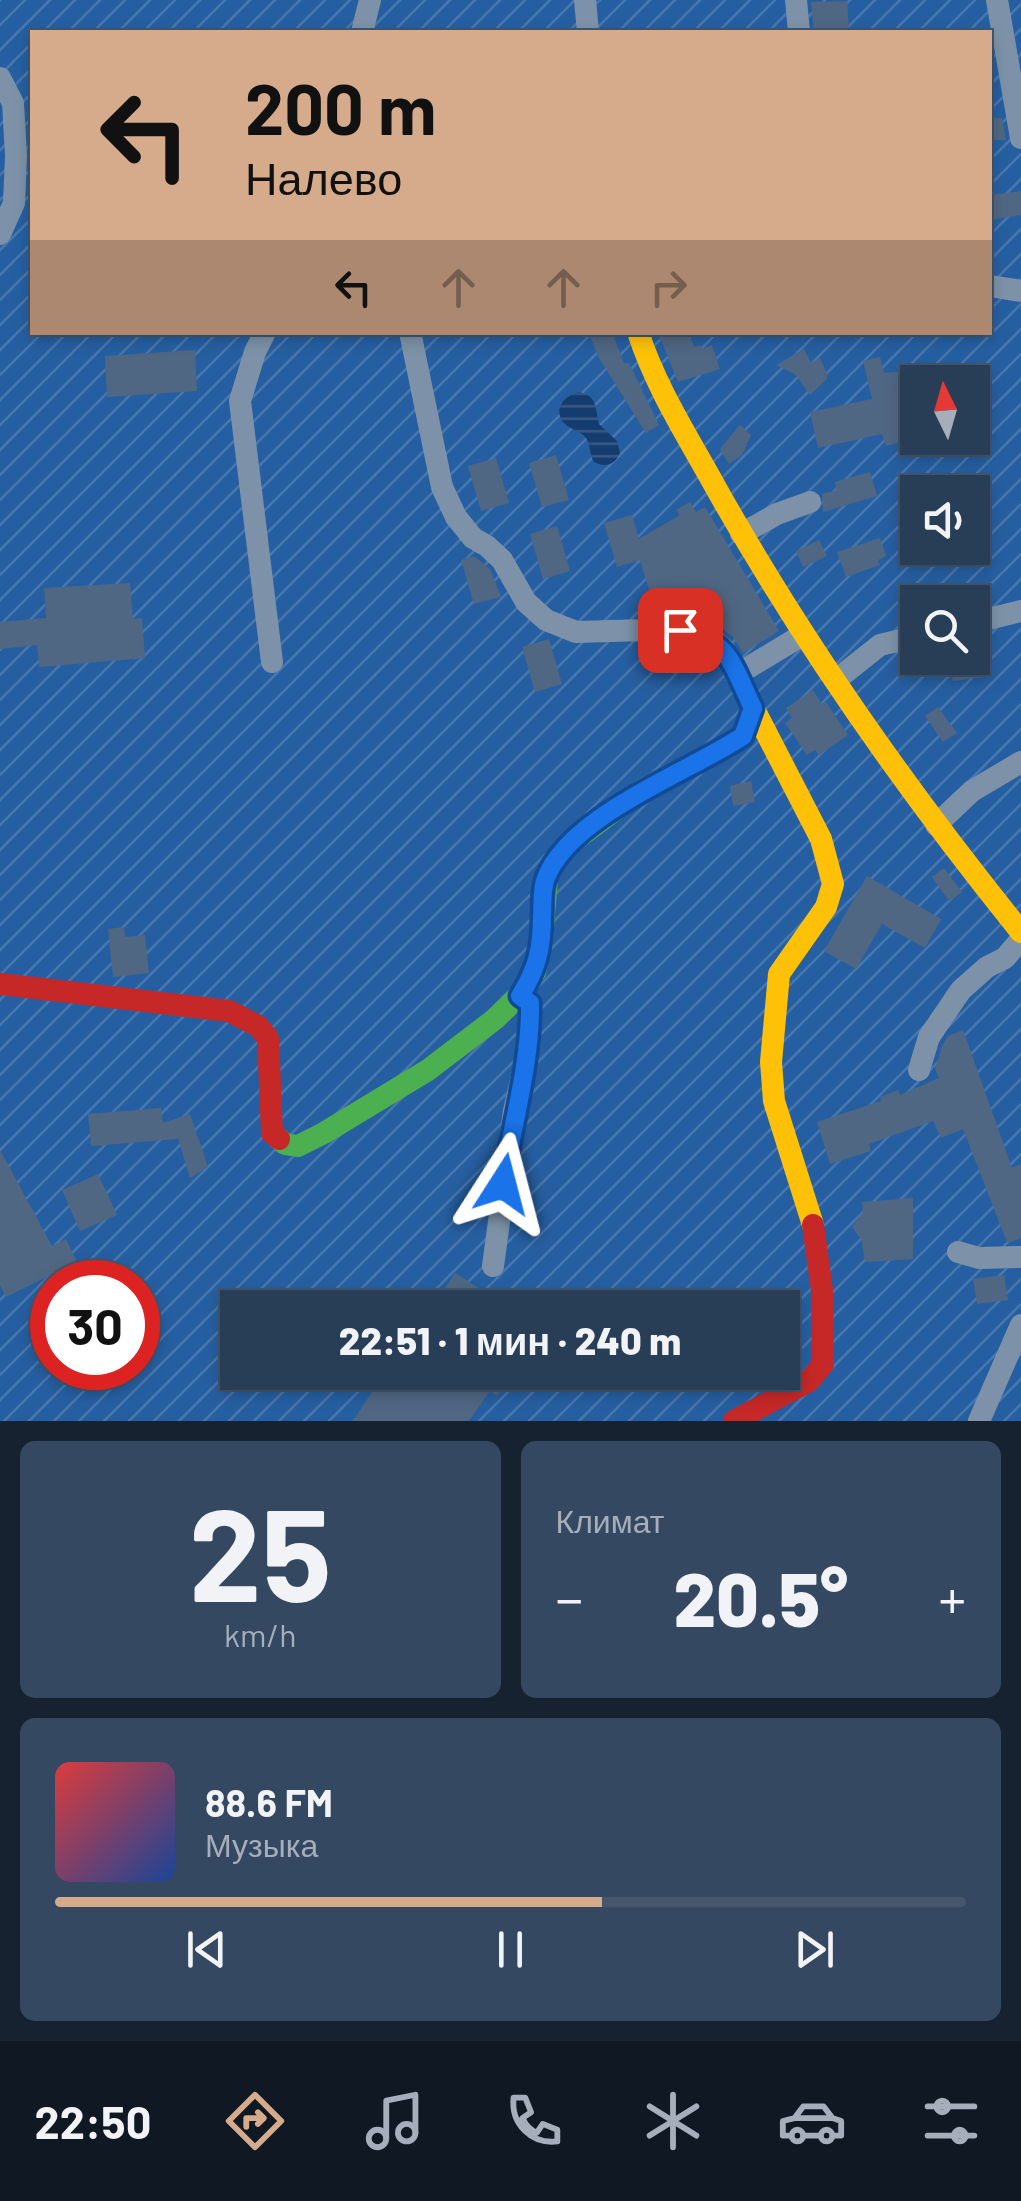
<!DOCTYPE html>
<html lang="ru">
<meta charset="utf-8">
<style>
body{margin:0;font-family:Barlow,sans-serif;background:#344961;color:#f1f3f6;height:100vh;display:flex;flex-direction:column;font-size:38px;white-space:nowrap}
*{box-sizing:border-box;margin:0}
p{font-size:32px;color:#a5aeba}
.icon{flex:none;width:55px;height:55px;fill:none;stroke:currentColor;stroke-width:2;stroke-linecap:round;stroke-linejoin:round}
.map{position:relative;height:1421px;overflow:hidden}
.sheet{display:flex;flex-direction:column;gap:20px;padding:20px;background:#162230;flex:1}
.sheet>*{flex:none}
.guide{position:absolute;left:30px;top:30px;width:962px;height:305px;border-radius:0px;box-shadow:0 5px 15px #0003,0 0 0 2px #44576d;background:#d6ab8b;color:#111;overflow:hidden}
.needle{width:65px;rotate:355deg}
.buttons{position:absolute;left:900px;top:365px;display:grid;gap:20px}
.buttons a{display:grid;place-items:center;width:90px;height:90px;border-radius:0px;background:#283e57;box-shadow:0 5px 15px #0003,0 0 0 2px #44576d;font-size:50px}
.speed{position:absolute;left:30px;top:1260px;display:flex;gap:20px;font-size:50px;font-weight:700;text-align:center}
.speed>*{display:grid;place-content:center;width:130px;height:130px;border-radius:50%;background:#283e57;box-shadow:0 5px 15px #0003,0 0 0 2px #44576d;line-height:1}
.speed .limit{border:15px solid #d22;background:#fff;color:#111}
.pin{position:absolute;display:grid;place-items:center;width:85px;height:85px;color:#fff;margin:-42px;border-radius:20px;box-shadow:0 5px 15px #0006}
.me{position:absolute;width:110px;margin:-55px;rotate:9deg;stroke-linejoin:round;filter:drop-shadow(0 0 8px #0008)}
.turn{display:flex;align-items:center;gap:35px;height:210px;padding:0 50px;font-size:45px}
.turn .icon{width:130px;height:130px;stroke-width:2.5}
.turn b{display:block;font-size:70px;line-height:85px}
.lanes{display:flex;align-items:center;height:95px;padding:0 50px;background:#0003;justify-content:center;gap:50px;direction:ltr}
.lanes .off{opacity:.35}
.big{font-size:75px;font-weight:800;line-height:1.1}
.sheet .card{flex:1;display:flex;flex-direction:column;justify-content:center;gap:15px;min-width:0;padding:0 35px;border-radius:15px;background:#344961}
.sheet .dial{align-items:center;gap:0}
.dial b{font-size:130px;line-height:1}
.song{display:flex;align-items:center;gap:30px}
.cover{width:120px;height:120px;border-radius:15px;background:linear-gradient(135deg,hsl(0 70% 55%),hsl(220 70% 35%))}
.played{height:10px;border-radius:5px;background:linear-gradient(90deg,#d6ab8b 60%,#44576d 60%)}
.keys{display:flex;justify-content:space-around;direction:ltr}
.heat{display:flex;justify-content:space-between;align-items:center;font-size:55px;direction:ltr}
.sheet .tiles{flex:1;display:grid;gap:20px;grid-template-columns:1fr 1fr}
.card:last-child{grid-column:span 2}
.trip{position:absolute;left:220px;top:1290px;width:580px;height:100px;border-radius:0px;background:#283e57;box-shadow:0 5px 15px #0003,0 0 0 2px #44576d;font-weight:800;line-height:100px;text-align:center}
.menu{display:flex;height:160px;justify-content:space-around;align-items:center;background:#101923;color:#a5aeba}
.menu .icon{width:70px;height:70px}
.menu .active{color:#d6ab8b}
.menu b{font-size:45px;color:#f1f3f6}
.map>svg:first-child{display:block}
.garden{fill:url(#garden-furrows);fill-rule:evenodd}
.water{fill:url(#water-rules)}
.building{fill:#506783}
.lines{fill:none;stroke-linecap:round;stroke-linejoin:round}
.street{stroke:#7d92a8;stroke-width:22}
.fast{stroke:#4caf50;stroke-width:22}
.slow{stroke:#ffc107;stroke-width:22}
.jam{stroke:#c62828;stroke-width:22}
.route-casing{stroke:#114b97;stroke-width:25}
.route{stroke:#1a73e8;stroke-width:18}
</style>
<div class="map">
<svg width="1021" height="1421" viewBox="0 0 1021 1421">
<defs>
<pattern id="garden-furrows" width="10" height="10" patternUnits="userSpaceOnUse" patternTransform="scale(2.5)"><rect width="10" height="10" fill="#265fa1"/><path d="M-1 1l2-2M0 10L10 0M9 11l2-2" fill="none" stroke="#4777af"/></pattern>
<pattern id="water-rules" width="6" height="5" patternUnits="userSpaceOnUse" patternTransform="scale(2.5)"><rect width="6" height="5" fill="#153c6e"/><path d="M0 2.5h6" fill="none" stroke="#385984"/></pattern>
</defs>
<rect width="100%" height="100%" fill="#365274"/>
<path class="garden" d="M0,0H1021V1421H0ZM32,32H990V332H32ZM918,382H972V438H918ZM918,492H972V548H918ZM918,602H972V658H918ZM52,1282H138V1368H52ZM238,1308H782V1372H238Z"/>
<path class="water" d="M579,392C598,396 595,408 599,424L617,441L620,453C615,465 605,468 594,462C589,454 591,445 586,438C580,430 570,430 564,423C552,409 565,395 579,392Z"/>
<path class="building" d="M847,1L849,32H814L811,2Z
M990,118H1002L1006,140H990Z
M1021,191V215L990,220V195Z
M588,332H612L624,363H629L659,425L646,433L599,358Z
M658,332H689L694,347L701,345L702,349L712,345L720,369L678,382Z
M804,349L811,363L820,358L827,374V379L810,395L795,374L776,365Z
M195,350L197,391L107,397L105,356Z
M880,357L884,373L908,371L910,384L918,382V433L910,435L912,439L886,446L882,434L818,448L810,412L872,399L863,361Z
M740,425L751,435L742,455L729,464L720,449Z
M556,455L569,500L542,507L529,463Z
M496,458L509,503L481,511L468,466Z
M870,472L877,496L823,512L822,494L837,490L835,482Z
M690,502L696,512L705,507L779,631L743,653L734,638L715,623L702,600L656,613L640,560L617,567L604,523L632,515L639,539L680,515L676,510Z
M557,526L570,571L543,579L530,534Z
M880,538L886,556L878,560L880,565L846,577L837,552Z
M819,540L827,556L803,567L796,551Z
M474,556L490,569L501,597L474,604L461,560Z
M130,583L133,619L142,618L145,658L39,667L37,645L0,649V622L46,618L44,588Z
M549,639L562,684L535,692L522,647Z
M946,658H981L984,677L953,681Z
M813,690L822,704L826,702L848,735L819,755L815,750L807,755L785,723L792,718L786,708Z
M938,707L957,733L943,742L925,716Z
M751,781L755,802L733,806L730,786Z
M944,868L962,892L949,901L932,877Z
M867,876L941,919L925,948L882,924L856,969L824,951Z
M124,927L125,937L145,935L149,973L113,977L108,929Z
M963,1030L1012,1168L1021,1164V1238L1010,1242H1007L963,1129L941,1138L933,1121L869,1144L871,1151L830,1164L817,1122L881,1101L880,1097L898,1090L900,1095L939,1078L935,1069L943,1044L948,1036Z
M161,1108L163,1123L190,1114L208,1167L190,1178L178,1139L91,1146L88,1114Z
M0,1150L52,1246L66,1239L77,1262L6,1297L0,1285Z
M98,1174L117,1215L80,1231L62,1190Z
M913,1198V1259L865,1262L862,1241L852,1227L863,1212L862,1202Z
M455,1273L491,1296L483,1308H432Z
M1004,1275L1008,1300L977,1304L973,1279Z
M385,1372H514L497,1396L490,1391L469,1421H353Z"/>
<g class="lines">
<path class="street" d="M585,0L588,32
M796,0L799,32
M997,0L1021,138
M362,32L370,0
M0,78L13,103L16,156L14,203L0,234
M990,286L1021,291
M265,332L255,352L240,401L272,662
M410,332L442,487L456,517L473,538L487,546L502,560L526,602L546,620L576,632L681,629L707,635L724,649L753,708
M741,534L777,514L810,502
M972,623L1021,611
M736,675L804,634
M836,680L880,645L918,636
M936,825L972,791L1021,762
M919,1070L929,1037L961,990L987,967L1005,958L1021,939
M958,1252L979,1258L1021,1257
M493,1266L514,1111L526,1059L530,1003L520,996
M979,1421L1021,1325"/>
<path class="fast" d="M279,1139L285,1144L298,1146L324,1133L428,1070L495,1019L520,995L535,972L542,941L547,877L563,849L642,790L743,737L754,709"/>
<path class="slow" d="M638,332C656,388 688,437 716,488C804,645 908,792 1021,932
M754,709L821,839L833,884L826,907L779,974L771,1062L774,1101L813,1225"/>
<path class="jam" d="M0,984L229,1011L258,1026L268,1038L272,1133L279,1139
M734,1421L809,1381L823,1364L822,1290L813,1225"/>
</g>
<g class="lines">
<defs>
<path id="route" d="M503,1184C512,1125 531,1063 530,1003L520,996C537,969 542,948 542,916C543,904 541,890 546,878C570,815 689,772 743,736L753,708C732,665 731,641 680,630"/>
</defs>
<use href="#route" class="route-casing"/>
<use href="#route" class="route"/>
</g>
</svg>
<div class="buttons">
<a><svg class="needle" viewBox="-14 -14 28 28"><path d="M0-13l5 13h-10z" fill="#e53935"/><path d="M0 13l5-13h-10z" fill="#a5aeba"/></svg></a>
<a><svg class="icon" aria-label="sound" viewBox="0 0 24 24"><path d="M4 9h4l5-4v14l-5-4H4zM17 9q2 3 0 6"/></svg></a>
<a><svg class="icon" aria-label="search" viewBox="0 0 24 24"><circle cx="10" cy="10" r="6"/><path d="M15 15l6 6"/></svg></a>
</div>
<div class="speed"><div class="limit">30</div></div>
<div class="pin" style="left:680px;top:630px;background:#d93025"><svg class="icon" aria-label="arrive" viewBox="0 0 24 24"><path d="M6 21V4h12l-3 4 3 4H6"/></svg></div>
<svg class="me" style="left:503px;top:1184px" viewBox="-20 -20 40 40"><path d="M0-17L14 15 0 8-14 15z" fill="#1a73e8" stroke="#fff" stroke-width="4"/></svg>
<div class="trip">22:51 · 1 мин · 240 m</div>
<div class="guide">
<div class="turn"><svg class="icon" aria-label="left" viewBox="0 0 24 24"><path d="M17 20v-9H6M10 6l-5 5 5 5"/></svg><div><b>200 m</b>Налево</div></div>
<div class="lanes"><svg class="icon" aria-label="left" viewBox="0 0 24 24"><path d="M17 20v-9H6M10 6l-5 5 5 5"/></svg><svg class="icon off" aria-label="ahead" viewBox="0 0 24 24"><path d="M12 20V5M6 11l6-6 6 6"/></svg><svg class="icon off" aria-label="ahead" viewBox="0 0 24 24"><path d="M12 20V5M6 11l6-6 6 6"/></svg><svg class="icon off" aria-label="right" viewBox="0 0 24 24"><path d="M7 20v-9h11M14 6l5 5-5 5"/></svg></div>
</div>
</div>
<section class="sheet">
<div class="tiles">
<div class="card dial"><b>25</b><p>km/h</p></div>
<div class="card"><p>Климат</p>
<div class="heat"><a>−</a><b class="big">20.5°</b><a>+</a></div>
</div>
<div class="card">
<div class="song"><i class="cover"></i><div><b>88.6 FM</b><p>Музыка</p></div></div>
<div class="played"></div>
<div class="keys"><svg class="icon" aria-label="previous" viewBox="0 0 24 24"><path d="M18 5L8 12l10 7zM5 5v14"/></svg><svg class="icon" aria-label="pause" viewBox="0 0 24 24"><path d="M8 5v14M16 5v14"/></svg><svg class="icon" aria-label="next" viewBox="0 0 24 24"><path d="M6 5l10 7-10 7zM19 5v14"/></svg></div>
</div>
</div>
</section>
<nav class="menu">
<b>22:50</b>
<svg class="icon active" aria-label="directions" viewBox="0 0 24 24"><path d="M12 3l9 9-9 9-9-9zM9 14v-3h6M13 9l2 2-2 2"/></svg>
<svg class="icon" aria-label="music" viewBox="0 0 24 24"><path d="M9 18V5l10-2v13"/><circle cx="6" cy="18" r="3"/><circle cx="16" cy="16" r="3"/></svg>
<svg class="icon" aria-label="phone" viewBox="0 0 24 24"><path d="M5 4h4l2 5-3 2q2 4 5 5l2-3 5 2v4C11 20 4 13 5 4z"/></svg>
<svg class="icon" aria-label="climate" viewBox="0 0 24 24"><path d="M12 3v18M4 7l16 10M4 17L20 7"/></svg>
<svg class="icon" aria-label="car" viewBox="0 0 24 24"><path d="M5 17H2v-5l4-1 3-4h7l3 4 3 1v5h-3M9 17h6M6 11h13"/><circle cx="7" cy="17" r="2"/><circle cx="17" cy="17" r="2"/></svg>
<svg class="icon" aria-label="filters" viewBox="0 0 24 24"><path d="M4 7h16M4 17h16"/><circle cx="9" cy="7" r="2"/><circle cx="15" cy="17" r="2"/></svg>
</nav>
